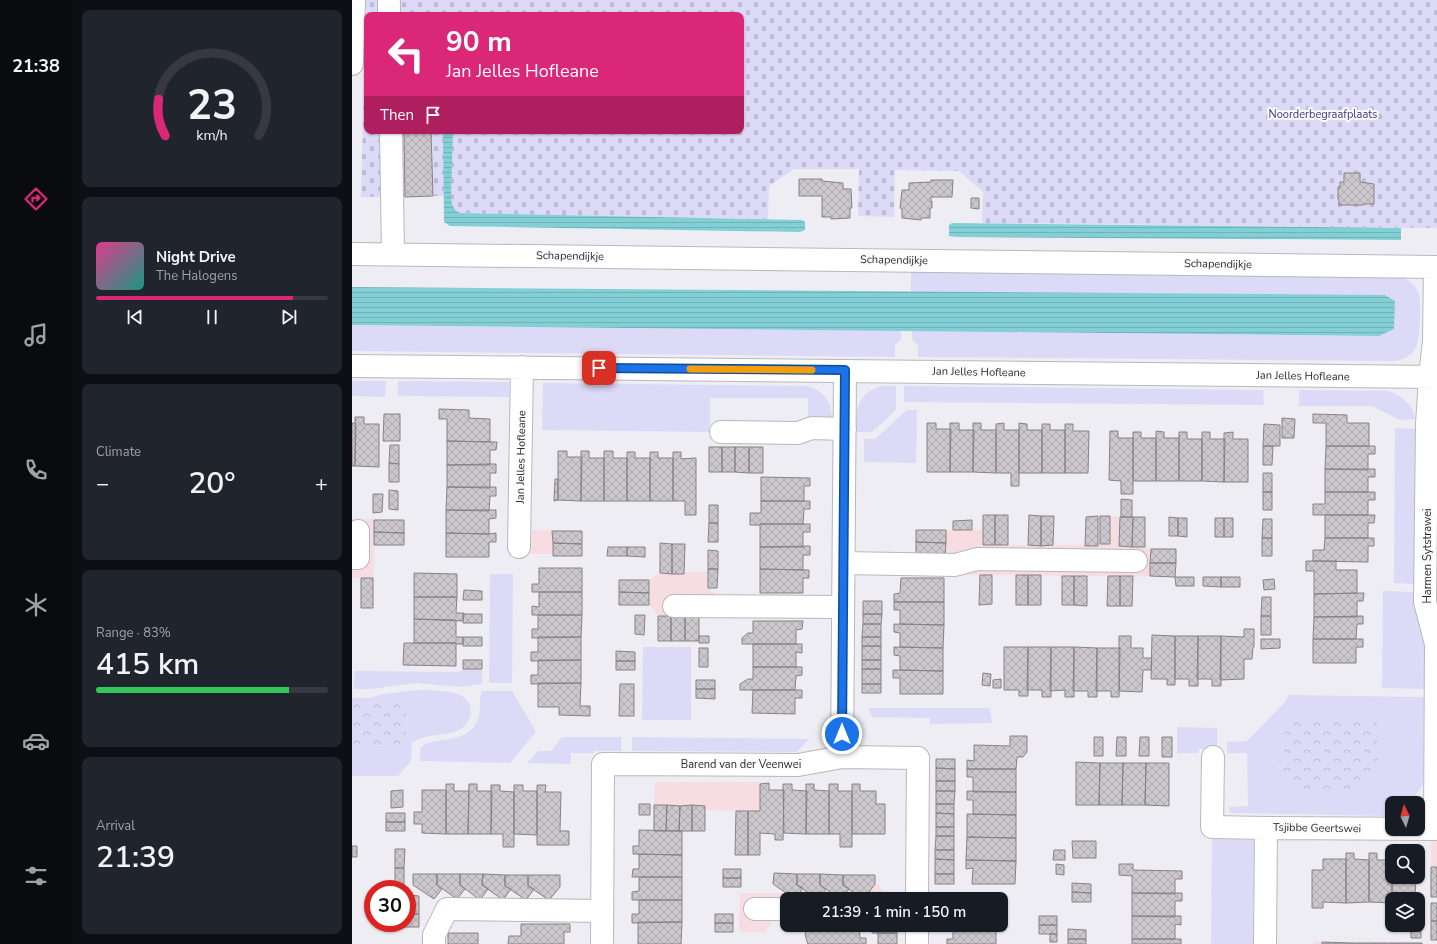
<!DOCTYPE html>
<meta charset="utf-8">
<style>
body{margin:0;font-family:"Nunito Sans",sans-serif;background:#20242c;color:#f1f3f6;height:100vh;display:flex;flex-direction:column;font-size:15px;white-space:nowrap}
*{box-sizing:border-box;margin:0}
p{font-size:13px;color:#9ea1a6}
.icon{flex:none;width:22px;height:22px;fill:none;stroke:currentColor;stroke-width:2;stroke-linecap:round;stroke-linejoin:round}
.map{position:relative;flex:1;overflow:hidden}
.panel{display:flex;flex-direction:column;gap:10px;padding:10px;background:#0d0f14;width:280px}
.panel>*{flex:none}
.top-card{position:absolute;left:12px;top:12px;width:380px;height:122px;border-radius:8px;box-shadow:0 1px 3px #0004;background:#db2777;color:#fff;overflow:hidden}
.needle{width:26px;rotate:355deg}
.buttons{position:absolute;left:1033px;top:796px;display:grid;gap:8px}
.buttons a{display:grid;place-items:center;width:40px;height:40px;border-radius:8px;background:#171b24;box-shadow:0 1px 3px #0004;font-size:20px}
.speed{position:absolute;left:12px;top:880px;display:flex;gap:8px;font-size:20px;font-weight:700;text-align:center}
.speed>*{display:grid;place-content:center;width:52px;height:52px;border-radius:50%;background:#171b24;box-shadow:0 1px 3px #0004;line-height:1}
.speed .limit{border:6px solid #d22;background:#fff;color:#111}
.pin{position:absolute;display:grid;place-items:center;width:34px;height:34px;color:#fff;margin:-17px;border-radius:8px;box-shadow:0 2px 6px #0006}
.me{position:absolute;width:44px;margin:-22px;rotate:0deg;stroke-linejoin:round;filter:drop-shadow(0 0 3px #0008)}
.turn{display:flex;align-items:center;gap:14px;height:84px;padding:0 16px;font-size:18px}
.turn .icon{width:52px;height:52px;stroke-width:2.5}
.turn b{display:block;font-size:28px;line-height:34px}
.then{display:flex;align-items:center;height:38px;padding:0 16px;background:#0003;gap:8px;font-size:15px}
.big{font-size:30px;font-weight:600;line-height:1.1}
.panel .card{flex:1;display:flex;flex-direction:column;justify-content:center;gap:6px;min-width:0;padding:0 14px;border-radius:8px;background:#20242c}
.panel .dial{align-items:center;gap:0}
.dial svg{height:104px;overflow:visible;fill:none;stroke:#363941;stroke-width:7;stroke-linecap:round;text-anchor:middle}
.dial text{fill:#f1f3f6;stroke:none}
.song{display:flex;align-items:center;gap:12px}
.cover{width:48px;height:48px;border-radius:6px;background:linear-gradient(135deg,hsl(330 70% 55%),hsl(170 70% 35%))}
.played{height:4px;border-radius:2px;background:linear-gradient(90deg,#db2777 85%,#363941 85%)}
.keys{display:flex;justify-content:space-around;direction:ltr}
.heat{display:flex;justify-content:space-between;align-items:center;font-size:22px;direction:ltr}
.charge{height:6px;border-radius:3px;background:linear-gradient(90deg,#34c759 83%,#363941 0)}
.trip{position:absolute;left:428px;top:892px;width:228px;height:40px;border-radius:8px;background:#171b24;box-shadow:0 1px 3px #0004;font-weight:600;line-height:40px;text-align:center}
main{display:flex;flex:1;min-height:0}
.menu{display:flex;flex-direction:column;width:72px;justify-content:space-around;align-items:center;background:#090b0e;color:#9ea1a6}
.menu .icon{width:28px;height:28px}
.menu .current{color:#db2777}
.menu b{font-size:18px;color:#f1f3f6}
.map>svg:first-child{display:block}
.industrial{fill:#f7dce2}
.grass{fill:#dcdaf7}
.cemetery{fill:url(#cemetery-stones);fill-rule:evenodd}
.park{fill:url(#park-crowns)}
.water{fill:url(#water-rules)}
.building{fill:url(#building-cross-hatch);stroke:#868286}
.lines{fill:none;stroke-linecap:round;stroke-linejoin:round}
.minor-casing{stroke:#b8b8bd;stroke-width:24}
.minor{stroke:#fff;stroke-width:22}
.route-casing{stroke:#114b97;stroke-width:10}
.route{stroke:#1a73e8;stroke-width:7}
.slow{stroke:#f59e0b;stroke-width:7}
.labels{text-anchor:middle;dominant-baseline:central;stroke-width:4;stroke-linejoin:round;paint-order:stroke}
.park-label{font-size:11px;fill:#423677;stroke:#fbfbfe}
.street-label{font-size:11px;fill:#2a2a2c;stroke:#fbfbfe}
</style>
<main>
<nav class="menu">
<b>21:38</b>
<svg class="icon current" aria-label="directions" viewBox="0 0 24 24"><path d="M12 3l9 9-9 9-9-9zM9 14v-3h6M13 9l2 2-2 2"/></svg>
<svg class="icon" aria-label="music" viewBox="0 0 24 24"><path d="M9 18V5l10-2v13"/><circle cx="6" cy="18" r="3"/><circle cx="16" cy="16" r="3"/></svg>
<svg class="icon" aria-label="phone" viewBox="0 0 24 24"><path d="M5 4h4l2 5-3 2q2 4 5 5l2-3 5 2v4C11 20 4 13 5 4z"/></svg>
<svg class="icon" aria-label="climate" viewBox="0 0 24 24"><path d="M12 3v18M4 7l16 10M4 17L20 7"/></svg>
<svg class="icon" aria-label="car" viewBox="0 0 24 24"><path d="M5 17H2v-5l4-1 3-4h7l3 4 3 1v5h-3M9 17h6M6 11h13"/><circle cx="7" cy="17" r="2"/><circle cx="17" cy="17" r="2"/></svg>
<svg class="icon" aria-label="filters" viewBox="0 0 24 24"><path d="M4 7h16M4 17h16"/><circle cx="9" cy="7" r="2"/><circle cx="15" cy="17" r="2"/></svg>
</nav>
<section class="panel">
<div class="card dial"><svg viewBox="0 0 100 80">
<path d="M14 69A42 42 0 1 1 86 69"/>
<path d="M14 69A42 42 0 0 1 9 41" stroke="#db2777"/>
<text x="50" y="56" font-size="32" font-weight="700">23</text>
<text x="50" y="72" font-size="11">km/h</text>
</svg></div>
<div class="card">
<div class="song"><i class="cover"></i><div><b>Night Drive</b><p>The Halogens</p></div></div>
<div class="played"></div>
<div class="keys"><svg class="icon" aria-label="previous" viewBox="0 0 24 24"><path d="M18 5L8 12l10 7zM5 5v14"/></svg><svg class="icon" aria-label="pause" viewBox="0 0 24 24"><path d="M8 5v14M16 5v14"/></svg><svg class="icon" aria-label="next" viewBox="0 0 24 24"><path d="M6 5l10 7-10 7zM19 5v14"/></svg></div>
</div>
<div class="card"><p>Climate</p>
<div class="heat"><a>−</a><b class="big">20°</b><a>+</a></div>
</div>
<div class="card"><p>Range · 83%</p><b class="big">415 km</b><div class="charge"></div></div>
<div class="card"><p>Arrival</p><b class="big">21:39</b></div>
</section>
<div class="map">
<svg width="1085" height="944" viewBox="0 0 1085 944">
<defs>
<pattern id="cemetery-stones" width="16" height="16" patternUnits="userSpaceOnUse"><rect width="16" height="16" fill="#dcdaf7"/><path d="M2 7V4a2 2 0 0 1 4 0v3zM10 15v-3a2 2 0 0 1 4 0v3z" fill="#bdbbd4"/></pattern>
<pattern id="park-crowns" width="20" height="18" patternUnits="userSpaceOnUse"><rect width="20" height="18" fill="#dcdaf7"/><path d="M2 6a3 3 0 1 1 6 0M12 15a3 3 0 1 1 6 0" fill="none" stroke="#bdbbd4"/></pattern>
<pattern id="water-rules" width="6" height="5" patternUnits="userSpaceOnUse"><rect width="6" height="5" fill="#82d0d6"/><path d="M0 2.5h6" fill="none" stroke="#70b3b8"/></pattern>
<pattern id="building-cross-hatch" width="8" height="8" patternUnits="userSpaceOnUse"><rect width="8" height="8" fill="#cbc7cc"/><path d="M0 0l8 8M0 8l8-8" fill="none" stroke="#aeabaf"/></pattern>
</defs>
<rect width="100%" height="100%" fill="#eeedf3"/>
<path class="industrial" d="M631,515H656V545H733L734,516L793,517V547L798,548L824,549L823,577L780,576V606H755V576H735L734,605H709L710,576L689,575L688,605H663V575H640V604H627V575L503,574V552L563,554L564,530H630Z
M0,519L52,520L51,545H22L21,607H8V577L0,578V587Z
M180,530L230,531V555L201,556L200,554H179Z
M308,543L333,544L332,572H356V588L365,595L479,596V618L347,616V641H306V615L297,605L267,604V579L297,580L307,573Z
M303,782H408V855H383V811L353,810V831H301Z
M1079,841H1085V897H1078Z
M422,873L523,875V884H528V887L533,892L547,899H555H435L413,932H390L387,929L388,893H435L421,884Z
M962,942L1069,943V944H962Z"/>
<path class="grass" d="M559,267L1048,276C1055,279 1063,284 1066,292C1069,299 1068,309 1068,317C1067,337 1068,359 1042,361L566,357V345L560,339V331L1027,336L1043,301L1033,295L559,292Z
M0,325L423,330H549V339L543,345V357L0,351Z
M0,381H34L33,397L0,396Z
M46,381L157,382V397L46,396Z
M191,383L455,386C471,390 480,402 480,419H456V398H358V432L190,430Z
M529,386H544V410L520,432H504C504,409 504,395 529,386Z
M552,386L911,390L912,405L552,402Z
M947,390L1036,391C1049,395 1061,404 1063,419L1048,420L1020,406H947Z
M555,410H565L564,463L512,462V439H523Z
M1043,428L1063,429L1062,584L1042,583Z
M138,574H161L160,683H137Z
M1031,591L1062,592V607L1072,643V689L1030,688Z
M291,647H339V720H290Z
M111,669H130V684L107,687L64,683L19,689H4L1,688L3,671L107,672Z
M66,690C84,691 125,688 118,716C116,722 113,727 107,730C92,737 74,733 60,743L59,761L46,776H0V748L54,749L55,704L0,703V698H17L32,694Z
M130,691H160L183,730V733L158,763L68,761V749C78,734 112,747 125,722C130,712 126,701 130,691Z
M937,695L1072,697L1071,785L1058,803H1040V816L878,813L877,807L896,806L895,753H875V742L895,741L932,703Z
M516,708H638L640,723L578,724V718L520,717Z
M825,727L865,728V749H847L846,753H825Z
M210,737H269V751H242V753H219V764L175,763L186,751H199Z
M280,737L457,739L445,752L280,751Z
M860,839L902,840L901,944H859Z"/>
<path class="cemetery" d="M14,0H1085V228L630,223L631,192L607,171L543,170L542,217L506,216L507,169H442L417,186L416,219L108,213C100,209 100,204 99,196L9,197ZM15,15H389V131H15Z"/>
<path class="park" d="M0,703H55L54,749L0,748Z
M940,719H1025L1026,764L1006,789H947L927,773L928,742Z"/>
<path class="water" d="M91,131H101L99,196C100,204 100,209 108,213L450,220L453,222V230L448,232L98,226L92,222Z
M600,223L1049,228V240L605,237L597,236V225Z
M0,287L1033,295L1043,301L1042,329L1027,336L0,325Z"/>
<path class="building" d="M52,131H79L81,196L53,197Z
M992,173H1008V182L1022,184V204H1012V205H987V199H986V187H988V182H992Z
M447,179H470V181L491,183V189H499L500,208H498V218L479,219V217H470V196H447Z
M579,180H601L600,197H579V202L580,201V208H578V218H569V220L550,218V209L548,208L550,190H557V183L579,182Z
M619,198H627V209L619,208Z
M87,409L117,410V418L138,419V442L95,441V419H87Z
M32,414H48V441H31Z
M961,414L995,415V423H1017V446H974V423H961Z
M3,417H12V424H27V467L3,466Z
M930,418L943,419L942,438H930Z
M0,423H4L3,466H0Z
M575,423H584V429H599L598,472H575Z
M598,423H607V430H622L621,472H598Z
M621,423H629V430H644V473L621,472Z
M652,423V430H667V486H659V473H644V424Z
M667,423L675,424V430H690V473H667Z
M690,424H698V430H713V473H690Z
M713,424H721V431H737L736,473H713Z
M912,424L928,425V446H911Z
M758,431H766V438H781V494H769V481L757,480Z
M804,431L812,432V438H827V481H804Z
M781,432H789V438H804V481H781Z
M827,432H835V439H850V481H827Z
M850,432H858V439H873L872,482L850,481Z
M881,432V439H896V482H872V433Z
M95,441L145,442L144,450H138V465H95Z
M38,445H47V464L37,463Z
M911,446H921L920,465H911Z
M974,446H1023V454H1016V470L973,469Z
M357,447H370V472H357Z
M370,447H383V472H370Z
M383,447H397V473L383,472Z
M397,447H411V473H397Z
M206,451H215V457H230L229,501L206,500Z
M229,451H237V458H252V501H229Z
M252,451H261V458H275V501H252Z
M275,452H283V458H298V501H275Z
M298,452H306V458H321V501H298Z
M321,452H329V459L344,458V515H333V501H321Z
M37,463L47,464V482H37Z
M138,464H144V473H138V488L95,487V465Z
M973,469H1023V477H1016V492H973Z
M911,473H920V492H911Z
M409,477L458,478V486H452V501H409Z
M203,479H206V500L202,501Z
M95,487H144V496H138L137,511L94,510Z
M37,490L46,491V510L37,509Z
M911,492H920V510H911Z
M973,492H1023V500H1016V515H961V504H973Z
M21,494H31L30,512L21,513Z
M769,499L780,500V517H769Z
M409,501H458V509H452L451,524H408V525H398V513H409Z
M357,505H366V523H357Z
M94,510H144V518L137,519V534L94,533Z
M631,515H643V545H631Z
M643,515H656V545H643Z
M677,515L689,516V546L676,545Z
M973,515H1023L1022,523H1016V538H973Z
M689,516H702L701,545L689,546Z
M746,516V546H733L734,517Z
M748,516H758V544H748Z
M768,517H781L780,547L767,546Z
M781,517H793V547H780Z
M817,517L826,518V536H817Z
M826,518H835V537L826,536Z
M863,518H872V537H863Z
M872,518H881V537H872Z
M911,519H920V538H910Z
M22,520H52V533L22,532Z
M620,520V530H601V521Z
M357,523H366V542H356Z
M408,524H458V532H451V547H408Z
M564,530H594V543L564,542Z
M200,531H230V544L201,543Z
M22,532L52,533V545H22Z
M94,533L137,534L144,533V542H137V557H94Z
M910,538H920V556H910Z
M973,538H1022V546H1016V562L961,561V550H972Z
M564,542L594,543L593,555H564Z
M201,543L230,544V556H201Z
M308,543L320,544V574L308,573Z
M320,544H333L332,574H320Z
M458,546V555H451V570L408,569V547Z
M256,547H275V556H255Z
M275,547H293V557L275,556Z
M799,549H824V563H798Z
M356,550L366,551V569H356Z
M954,561H984V570H1005V593L962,594V571H954Z
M798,563H824L823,577L798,576Z
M187,568H230V592H180V584H187Z
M356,569H366L365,588H356Z
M408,569L457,570V578H451V593H408Z
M62,573L105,574V597H62Z
M628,575H640V604L627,605Z
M664,575H676V605H664Z
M676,575H689V605H676Z
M710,576H722V605H710Z
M722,576H735V606L722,605Z
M756,576H768V606H755Z
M768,576H781L780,606H768Z
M823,577H842V586H824Z
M851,577H869V587L851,586Z
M869,577H888V587H869Z
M9,578H21V608H9Z
M549,578H592V602H542V594L548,593Z
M922,579L923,589L912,590L911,580Z
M267,580H297V593L267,592Z
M112,590L130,591V600H111Z
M187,592H230V615H180V606L187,607Z
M267,592L297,593V605H267Z
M1012,593L1011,601H1005V617H962V594Z
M62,597H105L104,613H112L111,621L62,619Z
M910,597H919V616H909Z
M511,601H530V614H511Z
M542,602H592V625L548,624V610H542Z
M111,614H130V623H111Z
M511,614H530L529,624H511Z
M186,615H230L229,637L180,638V629H186Z
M283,615H293L292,635L283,634Z
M306,616H319V641H306Z
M319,616H333V641H319Z
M333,616H347V641H333Z
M909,616H919V635H909Z
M1011,616V624H1005L1004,639H961L962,617Z
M62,619L104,620V637H111V644H104V643H62Z
M401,621H451L450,629L444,630V644H390V638L396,633H401Z
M511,624H529V637H510Z
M542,624L592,625L591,648L548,647V633L542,632Z
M892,629H902V647H901L900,659H892V679L868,680L869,636L892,637Z
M800,635L823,636V685H815V679H799Z
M347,636H357V643H347Z
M767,636H779V648H791V658H800L799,670H791L790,692L767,691Z
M823,636H846V686H837V679H823Z
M846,636H869V686H860V679H845Z
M111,637H130V646H111Z
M186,637H229V660L179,661V652H186Z
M510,637H529V646H510Z
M909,639H928V648L909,649Z
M961,639H1011V647H1004V663H961Z
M52,643H104V666L51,665Z
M401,644H450V653L444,652V667H401Z
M510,646H529V660H510Z
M542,647L591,648V671L548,670V656L542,655Z
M652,647H676V696H667V690H652Z
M676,647H699V697H690V690H675Z
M699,647H722V697H713V690L698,691Z
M722,647L745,648V697H736V691H721Z
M347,648H356V667H347Z
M745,648H768L767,697H759V691H744Z
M264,651L283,652V661H264Z
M111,660H130V669H111Z
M186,660H229V683L179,684V675H186Z
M510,660H529V669H510Z
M264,661H283V670H264Z
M401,667H450V675L444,676L443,690H388V684L396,679H401Z
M510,669H529V684H510Z
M541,670L591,671V694H548V678H541Z
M631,673L639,674L638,686L630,685Z
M649,679V688H641V680Z
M344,680H363V689H344Z
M186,683H229L228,706H238V716L207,715V707H186Z
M268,684H282V716H267Z
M510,684H529V693H510Z
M344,689H363V699L344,698Z
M401,690H450V698H443V714L400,713Z
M658,736H675V752L671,757H665L664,769H615V760L622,761V745L658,746Z
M742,737H751V756H742Z
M765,737H774V756H764Z
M788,737H797V756H787Z
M810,737H820V757H810Z
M584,759H603V769L584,768Z
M724,762L748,763L747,805H724Z
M748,763H771L770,805H747Z
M771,763H794L793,805H770Z
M794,763H817V806L793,805Z
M584,768L603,769V781H584Z
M615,769H664V792H621V777H615Z
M584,781H603V791H584Z
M417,783V790H432L431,840H423V834L408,833V855H396V811H408V784Z
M94,784H102V791H117L116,834H94Z
M117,784H125V791H140L139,834H116Z
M431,784H440V790L455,791L454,834L432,833Z
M454,784H462V790L477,791V834H454Z
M477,784H486V791H500V847H488V834H477Z
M500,784H508V791H524V804H533V834H500Z
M139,785H148V791L162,792V847H151V834H139Z
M162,785H171V791H185V835L162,834Z
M185,785H194L193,792H209L208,831H217V845H185Z
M51,790V807L39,808V791Z
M70,790H94V834L70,833V824H62V812H70Z
M584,791H603L602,804H584Z
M615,791L664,792V815L621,814V800H615Z
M287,804H298V815H287Z
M584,804H602V814L584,813Z
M302,805H315L314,831H302Z
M315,805L328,806L327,831H314Z
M340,805V831H327L328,806Z
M340,805L353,806V831H340Z
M384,811H396V855H383Z
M34,813H53V822H34Z
M584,813L602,814V827H584Z
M615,814L664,815V838L615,837Z
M34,822H53V831H34Z
M584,827H602V836H584Z
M287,830L330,831V855L281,854V846H287Z
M584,836H602V850H583Z
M615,837L664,838V861L614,860Z
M720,841H744V858H721Z
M0,846H5V857H0Z
M43,849H53L52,868H43Z
M583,850H602V860L583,859Z
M702,850H713V860H701Z
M994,853H1002V859L1017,860V902L994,903Z
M1017,853H1025V860H1040V903L1017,902Z
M287,854L330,855V877H280L281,869H287Z
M583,859L602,860V874H583Z
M971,859H994V903L971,902V908H960V870H971Z
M614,860L664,861L663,884H620L621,868L614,869Z
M704,864L712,865V875L704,874Z
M767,864H781V870L830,871V879H823V894L780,893V876L767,875Z
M1079,867H1085V897H1079Z
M43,868H52V886H43Z
M371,869H389V878H371Z
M422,873L445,874V885L451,888L443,899L421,884Z
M61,874H85V885L90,889L82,899L61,885Z
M85,874H108V885L113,889L105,899L85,885Z
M108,874H131L130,885L136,889L128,900L108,885Z
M131,874L153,875V886L159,889L151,900L130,885Z
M445,874H468V885L474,889L466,899L445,885Z
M468,874L491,875V885L497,889L489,899L468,885Z
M583,874H602V884H583Z
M153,875H176V886L182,889L174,900L153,886Z
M176,875H208V887L197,900L176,886Z
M491,875H523V884L512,899H511L491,885Z
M287,877H330V900H280V892L287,891Z
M1040,877H1064L1063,899H1040Z
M371,878H389V887H371Z
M720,883L739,884V893L720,892Z
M720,892L739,893V902H720Z
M780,893H830V901H823V917L780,916Z
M58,895L67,896V914H58Z
M287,900H330V922L280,923V914H287Z
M1079,903H1085V921H1079Z
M55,914H67V927H37V923H55Z
M363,914H381V923H363Z
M687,916H705V925H687Z
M780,916H829V925L823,924V939H780Z
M1066,920H1069V938H1059V925H1066Z
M1079,921H1085V940H1079Z
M286,922H330L329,944H286Z
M363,923H381V932H363Z
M169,924H218V932H212V944H156L157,936H169Z
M456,925H507L508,938H514V944H456L453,935Z
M520,925H545V933H520Z
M601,925H644V944H595V939H601Z
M687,925H705V934H687Z
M716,929L734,930V939H716Z
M96,933H126V944H96Z
M526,933H545V944H526Z
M698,934H705V942H698Z
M716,939H734V944H716Z
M780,939H829V944H780Z
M970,942L1000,943V944H970Z
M1000,943H1023V944H1000Z
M1023,943H1046V944H1023Z
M1046,943H1070V944H1046Z"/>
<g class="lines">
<defs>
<path id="minor" d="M37,3V15
M0,64L2,0
M39,131L41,254
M0,254L1085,267
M0,366L1085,377
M369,432L446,433L460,428L493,429
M167,547L170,367
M0,558H6V531
M492,563L603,565L625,559L784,561
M322,606L491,607
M490,757L493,371
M861,757L860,827L914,828
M1083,829L1084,644L1073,602L1075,424L1078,377L1082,341L1083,267
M403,909H435
M82,944V935L95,909L250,911
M250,944L251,764L446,765L490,757L566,758L565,899
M565,944V925
M913,944L914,828L1085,829"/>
</defs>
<use href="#minor" class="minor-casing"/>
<use href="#minor" class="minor"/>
</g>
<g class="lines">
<defs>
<path id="route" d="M247,368L493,370L490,734"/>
</defs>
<use href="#route" class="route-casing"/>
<use href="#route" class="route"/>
<path class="slow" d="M338,369L460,370"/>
</g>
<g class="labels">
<g class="park-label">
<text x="971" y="114">Noorderbegraafplaats</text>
</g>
<g class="street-label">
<text transform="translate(218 256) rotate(1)">Schapendijkje</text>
<text transform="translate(542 260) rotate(1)">Schapendijkje</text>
<text transform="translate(866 264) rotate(1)">Schapendijkje</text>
<text transform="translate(627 372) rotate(1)">Jan Jelles Hofleane</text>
<text transform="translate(951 376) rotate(1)">Jan Jelles Hofleane</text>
<text transform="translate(169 457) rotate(-89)">Jan Jelles Hofleane</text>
<text transform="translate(1075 556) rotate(-90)">Harmen Sytstrawei</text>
<text x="389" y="764">Barend van der Veenwei</text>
<text transform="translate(965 828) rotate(1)">Tsjibbe Geertswei</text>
</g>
</g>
</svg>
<div class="buttons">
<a><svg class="needle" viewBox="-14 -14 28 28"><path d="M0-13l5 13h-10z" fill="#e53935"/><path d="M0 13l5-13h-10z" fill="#9ea1a6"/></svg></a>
<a><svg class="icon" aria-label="search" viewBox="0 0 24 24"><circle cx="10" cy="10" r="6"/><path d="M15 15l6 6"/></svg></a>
<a><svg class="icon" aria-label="layers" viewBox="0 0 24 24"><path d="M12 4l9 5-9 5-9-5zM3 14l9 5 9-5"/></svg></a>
</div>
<div class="speed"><div class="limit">30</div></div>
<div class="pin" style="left:247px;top:368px;background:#d93025"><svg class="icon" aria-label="arrive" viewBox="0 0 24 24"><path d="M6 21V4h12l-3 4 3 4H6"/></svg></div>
<svg class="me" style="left:490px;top:734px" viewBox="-20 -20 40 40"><circle r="17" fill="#1a73e8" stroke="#fff" stroke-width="3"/><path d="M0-11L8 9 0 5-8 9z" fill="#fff"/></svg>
<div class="trip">21:39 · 1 min · 150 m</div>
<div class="top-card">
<div class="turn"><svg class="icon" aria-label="left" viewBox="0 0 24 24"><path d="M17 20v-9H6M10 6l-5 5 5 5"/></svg><div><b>90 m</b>Jan Jelles Hofleane</div></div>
<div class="then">Then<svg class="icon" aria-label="arrive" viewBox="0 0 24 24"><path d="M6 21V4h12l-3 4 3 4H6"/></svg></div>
</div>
</div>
</main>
